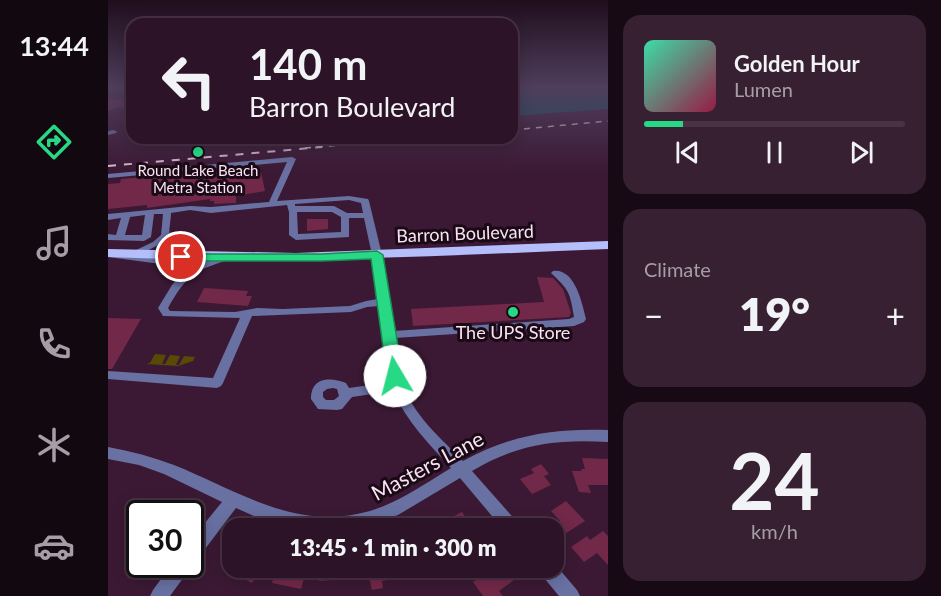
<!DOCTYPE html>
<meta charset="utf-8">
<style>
body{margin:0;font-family:Lato,sans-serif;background:#382033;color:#f1f3f6;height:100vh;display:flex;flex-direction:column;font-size:22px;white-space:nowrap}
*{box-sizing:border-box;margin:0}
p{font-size:20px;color:#a69ea7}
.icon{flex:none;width:33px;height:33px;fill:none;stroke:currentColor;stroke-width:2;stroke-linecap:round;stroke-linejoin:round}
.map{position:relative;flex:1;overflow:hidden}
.panel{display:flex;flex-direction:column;gap:15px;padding:15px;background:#180a15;width:333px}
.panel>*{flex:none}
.guide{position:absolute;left:18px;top:18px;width:392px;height:126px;border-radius:18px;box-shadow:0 3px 15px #0003,0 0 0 2px #483244;background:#2c1327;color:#f1f3f6;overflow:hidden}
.speed{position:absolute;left:18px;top:500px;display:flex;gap:12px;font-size:30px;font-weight:700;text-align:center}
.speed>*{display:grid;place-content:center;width:78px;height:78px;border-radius:50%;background:#2c1327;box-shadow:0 3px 15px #0003,0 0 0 2px #483244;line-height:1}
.speed .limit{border:3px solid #111;border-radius:9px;background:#fff;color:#111}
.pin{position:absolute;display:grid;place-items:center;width:51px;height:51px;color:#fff;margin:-26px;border:3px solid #fff;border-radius:50%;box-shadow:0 2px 6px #0007}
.me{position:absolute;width:66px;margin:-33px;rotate:352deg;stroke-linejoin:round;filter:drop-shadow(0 0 4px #0008)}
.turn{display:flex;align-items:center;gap:21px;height:126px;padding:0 24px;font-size:27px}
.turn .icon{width:78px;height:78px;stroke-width:2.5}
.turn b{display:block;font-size:42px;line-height:51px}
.big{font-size:45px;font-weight:800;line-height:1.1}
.panel .widget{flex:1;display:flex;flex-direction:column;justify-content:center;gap:9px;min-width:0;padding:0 21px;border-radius:18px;background:#382033}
.panel .dial{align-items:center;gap:0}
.dial b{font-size:78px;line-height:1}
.song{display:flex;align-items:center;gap:18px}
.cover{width:72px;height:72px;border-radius:9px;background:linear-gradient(135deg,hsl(160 70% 55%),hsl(340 70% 35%))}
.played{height:6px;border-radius:3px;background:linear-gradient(90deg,#27d885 15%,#483244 15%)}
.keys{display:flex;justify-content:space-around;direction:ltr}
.heat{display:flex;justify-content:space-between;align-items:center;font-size:33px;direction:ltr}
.trip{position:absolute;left:114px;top:518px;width:342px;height:60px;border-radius:18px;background:#2c1327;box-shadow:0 3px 15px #0003,0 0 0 2px #483244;font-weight:800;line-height:60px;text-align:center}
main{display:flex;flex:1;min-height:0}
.dock{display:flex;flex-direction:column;width:108px;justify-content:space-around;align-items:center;background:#120810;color:#a69ea7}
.dock .icon{width:42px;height:42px}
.dock .selected{color:#27d885}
.dock b{font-size:27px;color:#f1f3f6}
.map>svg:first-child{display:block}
.green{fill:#584a04}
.water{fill:#0f5160}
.building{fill:#722848}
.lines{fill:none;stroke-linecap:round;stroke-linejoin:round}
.minor{fill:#6871a2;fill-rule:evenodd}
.major{fill:#b3befb;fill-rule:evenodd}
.rail-far1{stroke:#d7bed0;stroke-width:1.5;stroke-dasharray:6 6;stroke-linecap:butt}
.rail{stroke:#d7bed0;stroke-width:2;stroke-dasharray:8 8;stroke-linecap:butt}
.route{fill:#27d885;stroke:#198c56;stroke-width:1.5}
.poi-dot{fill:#27d885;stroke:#1a0a16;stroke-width:2}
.labels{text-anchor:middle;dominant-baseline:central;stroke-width:6;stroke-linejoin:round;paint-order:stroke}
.far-poi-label{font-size:15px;fill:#fae3f3;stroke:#1a0a16}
.street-label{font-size:18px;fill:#fae3f3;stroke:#1a0a16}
.poi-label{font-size:18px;fill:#fae3f3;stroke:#1a0a16}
.near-street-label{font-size:21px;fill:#fae3f3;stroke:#1a0a16}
</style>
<main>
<nav class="dock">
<b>13:44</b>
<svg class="icon selected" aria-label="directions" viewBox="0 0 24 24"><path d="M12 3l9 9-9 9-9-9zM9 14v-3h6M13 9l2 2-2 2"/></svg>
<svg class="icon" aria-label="music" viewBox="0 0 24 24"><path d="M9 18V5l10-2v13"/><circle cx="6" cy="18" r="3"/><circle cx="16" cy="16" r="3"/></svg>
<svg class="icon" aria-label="phone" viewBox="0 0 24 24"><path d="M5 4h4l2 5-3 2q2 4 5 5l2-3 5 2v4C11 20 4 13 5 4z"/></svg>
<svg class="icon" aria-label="climate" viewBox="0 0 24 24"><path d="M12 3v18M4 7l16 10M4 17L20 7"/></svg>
<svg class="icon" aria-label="car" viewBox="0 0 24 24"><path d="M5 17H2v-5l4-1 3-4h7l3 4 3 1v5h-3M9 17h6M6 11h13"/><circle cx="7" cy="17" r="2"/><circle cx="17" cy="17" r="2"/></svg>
</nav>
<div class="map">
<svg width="500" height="596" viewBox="0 0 500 596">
<rect width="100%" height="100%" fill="#3b1934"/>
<path class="green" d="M47,354L58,355L54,364H57L62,355L72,356L68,365H71L76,356L87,357L85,361L70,366L38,364L42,363Z"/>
<path class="water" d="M404,88H500V109L404,116Z"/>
<path class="building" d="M0,99L24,100V103L19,108L9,107L0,111Z
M141,168L142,174L153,172L157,191L128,196V203L106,204V201H102V199L39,208V205L0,209V184L12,183L13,179Z
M199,219H220V229L199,231Z
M429,277L445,278L455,289L463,313L461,317L305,326L303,309L436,302Z
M96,288L140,291L138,296H144L140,306L89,302Z
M0,318L33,319L4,369H0Z
M474,458L500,459V485H480L483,493L471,492L464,471H474L473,469H477Z
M433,464L441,474L436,476L443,485L424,494L412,479L426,473L423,469Z
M458,501L477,521L452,537L443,527L452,521L443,511Z
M354,512L365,528H328L324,523L336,516L338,520Z
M495,531L500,536V565L489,553L476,562L463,547L479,536L482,540Z
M124,552V567H154L144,583L114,567Z
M169,567H199L193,589L164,583Z
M211,567H238V579L211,581Z
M259,567H291L294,577L274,581L275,588L264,590Z
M387,567H395L406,580L391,591L395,596H375L365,582Z"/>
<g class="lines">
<path class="minor" d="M6,130L9,132L8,133L0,135V131Z
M184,157L188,159L169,201L241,196L260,199L261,201L274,255L286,331L461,319L466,317C462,292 461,290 443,273L445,271C467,268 474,303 478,319L476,322L466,326L287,338C290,355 291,373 297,389C308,418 334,439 355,461C403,435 445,428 500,430V442C447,439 410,444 364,471L410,523L412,528H394L352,478L290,515L252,528H186L148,517L128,508L88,561L83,563L81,570L62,596H42L45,590L64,564H82V541L114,502L56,474L31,465L0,459V447C23,451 45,457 66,465C131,491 188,532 262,511C291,502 317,484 343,468C321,444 299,422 285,391L244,397L234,409L229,410L210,409L203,399C203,377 222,377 238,383L241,388L283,382L271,306L259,307L243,312L144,316L115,383L113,386L109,388L0,379V371L105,378L132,318L55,316L50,308L64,285L73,274L68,266L0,257V251L22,254L24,252L45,242L53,235L55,214H46L43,237L36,241L0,240V234L8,235L13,218L0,220V214L82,206L103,207L161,202L179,162L0,178V174ZM241,200L253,203L255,213H239L226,206H187V204ZM179,205L181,212V235L188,240L241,237V218H256L264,255L270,299L258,301L242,306L175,309L149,308L127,312L62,311L60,308C78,276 86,270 121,260L123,258L121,256C108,255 91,262 80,269L75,262L31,255L54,243C58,252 66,261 75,259L77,257C73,254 69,251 65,247C58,238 63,223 63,213L82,210L103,213ZM189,212H224L233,217V232L190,234ZM37,215L34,235H17L22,217ZM225,388L229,389L231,396L226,400H218L215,397V392L219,389Z
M446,563L469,590L472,596H451L432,573L429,567H446Z"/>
<path class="major" d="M500,241V249C333,256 167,264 0,257V249L188,253Z"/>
<path class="rail-far1" d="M404,130L500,121
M197,148L311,138"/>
<path class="rail" d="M0,166L214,147"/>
</g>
<linearGradient id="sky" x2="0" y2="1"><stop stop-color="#200e1d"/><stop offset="0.51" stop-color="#4f3e5c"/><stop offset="1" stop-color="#4f3e5c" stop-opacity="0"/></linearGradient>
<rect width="500" height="171" fill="url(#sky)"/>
<path class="route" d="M269,251L275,255L295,376L293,381H282L279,376L263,259L214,261H73L67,257L73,254H214Z"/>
<g class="poi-dot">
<circle cx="90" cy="152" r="6"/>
<circle cx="405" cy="312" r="6"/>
</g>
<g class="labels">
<g class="far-poi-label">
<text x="90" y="170">Round Lake Beach<tspan x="90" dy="17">Metra Station</tspan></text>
</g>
<g class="street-label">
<text transform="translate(357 233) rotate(-2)">Barron Boulevard</text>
</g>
<g class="poi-label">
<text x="405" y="332">The UPS Store</text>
</g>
<g class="near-street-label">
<text transform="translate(319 465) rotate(-28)">Masters Lane</text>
</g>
</g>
</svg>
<div class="speed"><div class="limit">30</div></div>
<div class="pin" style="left:73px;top:257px;background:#d93025"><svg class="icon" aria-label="arrive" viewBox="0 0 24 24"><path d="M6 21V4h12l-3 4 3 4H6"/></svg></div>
<svg class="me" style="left:287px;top:376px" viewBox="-20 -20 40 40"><circle r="19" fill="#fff"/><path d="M0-13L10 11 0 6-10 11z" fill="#27d885"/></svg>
<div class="trip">13:45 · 1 min · 300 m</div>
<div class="guide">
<div class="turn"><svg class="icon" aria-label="left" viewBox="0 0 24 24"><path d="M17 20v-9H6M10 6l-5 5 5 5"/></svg><div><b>140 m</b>Barron Boulevard</div></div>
</div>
</div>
<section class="panel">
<div class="widget">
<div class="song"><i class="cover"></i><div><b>Golden Hour</b><p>Lumen</p></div></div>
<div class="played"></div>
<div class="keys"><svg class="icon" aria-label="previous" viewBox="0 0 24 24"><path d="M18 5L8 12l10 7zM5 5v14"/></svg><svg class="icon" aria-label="pause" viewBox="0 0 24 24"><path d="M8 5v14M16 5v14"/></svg><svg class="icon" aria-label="next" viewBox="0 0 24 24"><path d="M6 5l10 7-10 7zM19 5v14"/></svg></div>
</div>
<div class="widget"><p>Climate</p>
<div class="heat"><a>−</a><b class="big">19°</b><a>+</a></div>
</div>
<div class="widget dial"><b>24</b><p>km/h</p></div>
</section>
</main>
